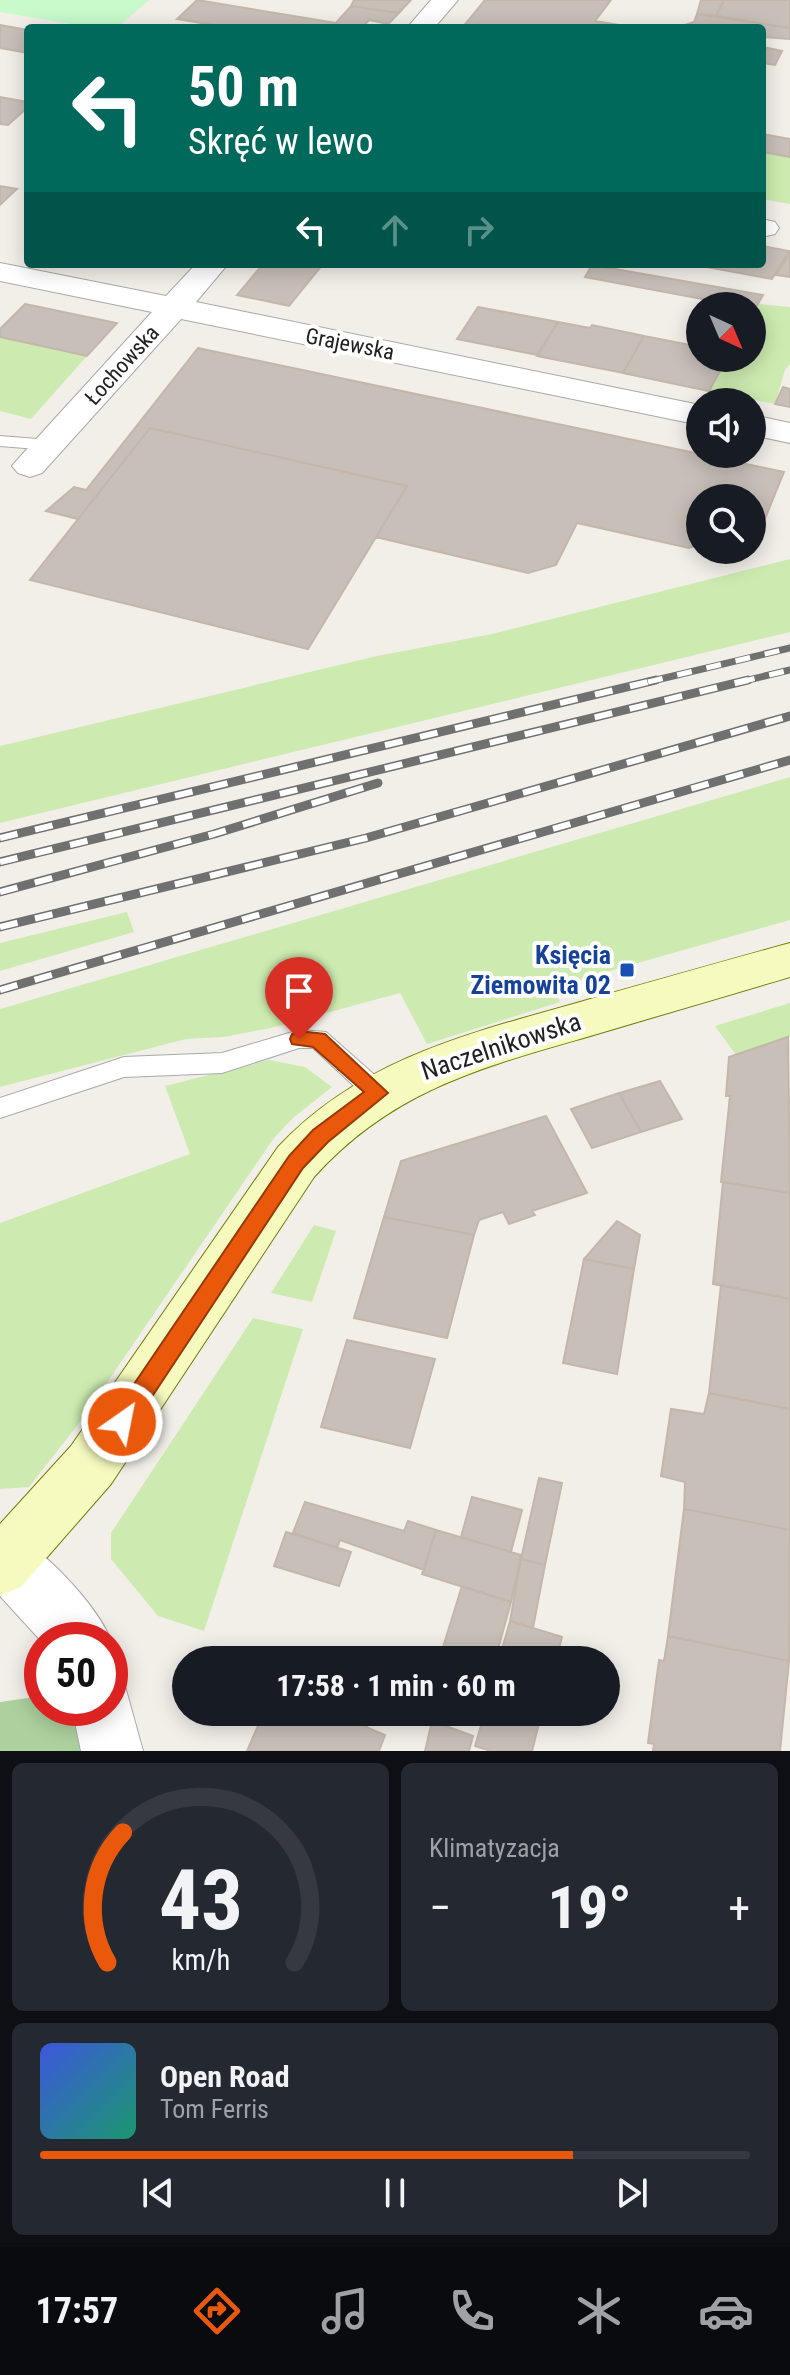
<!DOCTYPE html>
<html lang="pl">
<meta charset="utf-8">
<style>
body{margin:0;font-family:"Roboto Condensed",sans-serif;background:#242831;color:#f1f3f6;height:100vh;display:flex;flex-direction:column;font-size:30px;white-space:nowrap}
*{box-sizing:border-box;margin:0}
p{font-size:26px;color:#9ea1a6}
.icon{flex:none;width:44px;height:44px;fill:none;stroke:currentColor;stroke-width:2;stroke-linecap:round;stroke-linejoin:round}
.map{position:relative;height:1751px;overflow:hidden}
.panel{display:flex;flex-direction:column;gap:12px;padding:12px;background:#0d0f14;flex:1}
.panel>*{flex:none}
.top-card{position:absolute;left:24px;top:24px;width:742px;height:244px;border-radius:8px;box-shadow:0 4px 20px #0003;background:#00695c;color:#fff;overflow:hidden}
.needle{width:52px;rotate:136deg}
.controls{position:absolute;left:686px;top:292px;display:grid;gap:16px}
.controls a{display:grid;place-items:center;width:80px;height:80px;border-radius:50%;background:#171b24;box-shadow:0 4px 20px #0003;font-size:40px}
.speed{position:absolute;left:24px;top:1622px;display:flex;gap:16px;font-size:40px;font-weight:700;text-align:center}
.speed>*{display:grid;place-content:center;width:104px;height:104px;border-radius:50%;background:#171b24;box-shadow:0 4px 20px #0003;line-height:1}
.speed .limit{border:12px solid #d22;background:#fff;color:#111}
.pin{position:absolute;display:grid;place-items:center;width:68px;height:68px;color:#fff;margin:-82px -34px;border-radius:50% 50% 50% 0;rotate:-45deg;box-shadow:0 0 8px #0007}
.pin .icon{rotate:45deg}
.me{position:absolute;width:88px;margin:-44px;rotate:33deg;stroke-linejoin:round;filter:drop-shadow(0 0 6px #0008)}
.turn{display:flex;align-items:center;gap:28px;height:168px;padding:0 32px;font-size:36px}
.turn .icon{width:104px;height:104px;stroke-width:2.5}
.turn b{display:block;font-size:56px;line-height:68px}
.lanes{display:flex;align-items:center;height:76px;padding:0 32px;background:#0003;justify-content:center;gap:40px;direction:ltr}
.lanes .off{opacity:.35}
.big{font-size:60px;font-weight:700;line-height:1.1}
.panel .widget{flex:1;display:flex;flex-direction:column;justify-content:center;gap:12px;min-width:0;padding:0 28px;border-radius:12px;background:#242831}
.panel .dial{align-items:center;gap:0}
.dial svg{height:208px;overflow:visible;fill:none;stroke:#363941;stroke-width:7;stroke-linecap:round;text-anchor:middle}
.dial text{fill:#f1f3f6;stroke:none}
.song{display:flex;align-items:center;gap:24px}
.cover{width:96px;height:96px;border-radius:12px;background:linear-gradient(135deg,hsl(230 70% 55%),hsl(160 70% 35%))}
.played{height:8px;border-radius:4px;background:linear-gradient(90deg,#ea580c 75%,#363941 75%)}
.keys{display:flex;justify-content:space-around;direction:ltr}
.heat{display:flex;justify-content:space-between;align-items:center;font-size:44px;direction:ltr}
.panel .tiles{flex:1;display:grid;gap:12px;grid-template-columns:1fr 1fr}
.widget:last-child{grid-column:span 2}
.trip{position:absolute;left:172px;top:1646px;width:448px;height:80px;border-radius:40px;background:#171b24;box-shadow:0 4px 20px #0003;font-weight:700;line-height:80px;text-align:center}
.dock{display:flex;height:128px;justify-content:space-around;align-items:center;background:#090b0e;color:#9ea1a6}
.dock .icon{width:56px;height:56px}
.dock .current{color:#ea580c}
.dock b{font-size:36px;color:#f1f3f6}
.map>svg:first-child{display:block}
.grass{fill:#cdebb0}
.forest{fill:#add19e}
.park{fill:#c8facc}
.building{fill:#c7bfb8;stroke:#c4b6ab;stroke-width:2}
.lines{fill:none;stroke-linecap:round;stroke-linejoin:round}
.lane-casing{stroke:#a9a9a9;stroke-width:2}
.street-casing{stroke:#a9a9a9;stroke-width:2}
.secondary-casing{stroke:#707d05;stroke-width:2}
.lane{fill:#fff;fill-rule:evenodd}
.street{fill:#fff;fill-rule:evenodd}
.secondary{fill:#f7fabf;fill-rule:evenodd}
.rail-far1-casing{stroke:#707070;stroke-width:7}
.rail-casing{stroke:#707070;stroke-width:9}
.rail-far1{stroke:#fff;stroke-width:5;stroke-dasharray:15;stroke-linecap:butt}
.rail{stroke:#fff;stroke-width:6;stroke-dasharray:18;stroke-linecap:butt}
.route{fill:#ea580c;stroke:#983908;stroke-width:2}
.transit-dot{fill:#1a4fb4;stroke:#fff;stroke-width:3}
.labels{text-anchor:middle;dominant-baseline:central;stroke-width:8;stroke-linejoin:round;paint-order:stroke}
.far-street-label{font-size:22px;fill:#222;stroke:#fff}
.transit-label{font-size:26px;font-weight:bold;fill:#164399;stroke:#fff;text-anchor:end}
.street-label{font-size:26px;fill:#222;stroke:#fff}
</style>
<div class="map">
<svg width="790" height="1751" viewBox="0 0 790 1751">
<rect width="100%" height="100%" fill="#f2efe9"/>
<path class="grass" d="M762,153L790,157V204L762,199Z
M758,304L790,307V364L785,370L775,404L709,391L727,358H752V314Z
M0,337L87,356L31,419L0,411Z
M790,559V632L0,823V746L377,656L492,634Z
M790,777V920L553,987L560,1002L427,1044L400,993L271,1028L224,1037L186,1039L0,1087V1009Z
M127,912L134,932L0,971V943Z
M790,1003V1037L736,1055L715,1026Z
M269,1060L305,1067L332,1087L293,1118L274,1138L80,1422L29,1487L0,1489V1223L190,1154L165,1086Z
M314,1225L336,1231L312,1302L271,1293Z
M253,1318L303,1329L204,1631L158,1616L111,1559V1533Z"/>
<path class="forest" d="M42,1696V1708H77L89,1751H0V1702Z"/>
<path class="park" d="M0,0H149L117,28H94L0,12Z"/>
<path class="building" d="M197,0L336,23L351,6L399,13L388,24L369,20L362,28H232L177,19Z
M354,0H411L399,13L351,6Z
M485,0H611L595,21L637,28H462Z
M701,0H724L716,16L697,14Z
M724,0H790V28L716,16Z
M697,14L790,28V39L762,37V28L685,25L694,22Z
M0,25L28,30V53L0,48Z
M763,47L782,51L775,65L762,63Z
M0,97L28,102V107L8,125L0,124Z
M762,134L790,139V157L762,152Z
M0,186L17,189L0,205Z
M762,246L789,251L772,279L690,264H762Z
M790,252V277L776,275Z
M263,264H323L289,306L237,295Z
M592,265L672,279L763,295L752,314V306H720L713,301L585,277Z
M25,304L117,323L87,356L0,337V329Z
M478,307L558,322L537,355L457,339Z
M558,322L590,328L592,325L644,336L623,373L537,356Z
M644,336L695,346L700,349V358H727L709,391L623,373Z
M198,348L700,454L784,472L762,526L752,529V498H700V544L689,548L577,523L556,565L528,573L376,537L407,486L150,428L78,519L46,511L74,487L86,490Z
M783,387L790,389V407L775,404Z
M150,428L407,486L308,649L30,580Z
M788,1037L790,1193L721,1182L730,1096H726L729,1057Z
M660,1081L682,1119L641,1132L619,1093Z
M619,1093L641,1132L592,1148L571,1109Z
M546,1116L587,1193L532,1211L535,1215L509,1224L503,1212L479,1220L474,1235L384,1217L401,1161Z
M723,1182L790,1193V1299L713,1284Z
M384,1217L474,1235L447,1338L354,1318Z
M617,1221L640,1235L634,1269L584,1259Z
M584,1259L634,1269L617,1374L563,1363Z
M721,1285L790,1299V1409L709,1393Z
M347,1340L435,1359L410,1448L321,1427Z
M709,1393L790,1409V1530L684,1509L685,1482L661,1476L671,1409L704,1414Z
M539,1478L562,1483L545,1565L521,1559Z
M472,1497L522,1510L511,1552L461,1537Z
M305,1502L404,1531L408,1521L436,1530L424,1570L340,1540L337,1548L293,1533Z
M684,1509L790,1530L789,1661L668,1636Z
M436,1530L521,1555L511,1602L422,1574Z
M286,1532L351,1552L339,1586L274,1566Z
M521,1559L545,1565L533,1628L510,1621Z
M462,1586L511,1602L495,1660H439Z
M510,1621L562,1637L556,1660H499Z
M668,1636L789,1661L780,1751H653L654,1744L648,1743L659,1660L664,1661Z
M264,1712H331L385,1735L379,1751H247Z
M331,1712H373L367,1727Z
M485,1712H542L532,1751H491L475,1746Z
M432,1721L473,1736L469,1751H425Z"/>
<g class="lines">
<defs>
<path id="lane" d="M0,436L50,440L59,445L50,450L0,446Z
M299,1030L326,1032L387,1086L390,1093L387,1100L378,1103L369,1100L313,1048H299L222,1073L124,1077L0,1118V1098L124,1057L222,1053Z"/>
<path id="street" d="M431,0H458L434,28H407Z
M762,219L775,222L779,228L775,234L762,237Z
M0,263L166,296L196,264H228L196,302L700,405V425L181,319L42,473L30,477L18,473L12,466L18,459L152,312L0,281Z
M752,415L790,423V443L752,435Z
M7,1532C43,1547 96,1604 111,1640L110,1643L42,1642L0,1596V1535Z
M110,1680L125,1686L143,1751H81L72,1708H110Z"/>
<path id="secondary" d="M790,943V977C726,996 661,1015 597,1034C487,1066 394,1088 314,1177L111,1484L21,1587L0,1596V1524L71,1446L278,1147C361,1059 467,1034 580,1002C650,982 720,962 790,943Z"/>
</defs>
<use href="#lane" class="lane-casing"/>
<use href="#street" class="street-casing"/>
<use href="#secondary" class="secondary-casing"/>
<use href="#lane" class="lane"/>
<use href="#street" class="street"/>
<use href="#secondary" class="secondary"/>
<defs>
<path id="rail-far1" d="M648,682L790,648
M740,682L790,670"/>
<path id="rail" d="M0,838L656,680
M0,862L748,680
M0,892L214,834L378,783
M0,927L366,838L790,716
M0,990L790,760"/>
</defs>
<use href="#rail-far1" class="rail-far1-casing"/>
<use href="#rail" class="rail-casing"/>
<use href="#rail-far1" class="rail-far1"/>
<use href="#rail" class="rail"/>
</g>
<path class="route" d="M299,1031L325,1034L388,1093L328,1142L303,1168L130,1430L122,1433L113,1430L110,1422L113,1415L289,1156L313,1130L364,1092L313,1047L292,1044L290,1039L292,1034Z"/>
<rect class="transit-dot" x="619" y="962" width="16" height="16" rx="4"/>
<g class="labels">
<g class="far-street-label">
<text transform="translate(350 344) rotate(11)">Grajewska</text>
<text transform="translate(122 365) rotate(-48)">Łochowska</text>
</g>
<g class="transit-label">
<text x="611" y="955">Księcia<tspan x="611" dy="30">Ziemowita 02</tspan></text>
</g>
<g class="street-label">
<text transform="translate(501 1046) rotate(-18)">Naczelnikowska</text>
</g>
</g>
</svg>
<div class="controls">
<a><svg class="needle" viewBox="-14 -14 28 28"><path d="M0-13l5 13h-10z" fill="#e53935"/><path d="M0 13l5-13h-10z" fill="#9ea1a6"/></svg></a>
<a><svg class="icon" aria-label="sound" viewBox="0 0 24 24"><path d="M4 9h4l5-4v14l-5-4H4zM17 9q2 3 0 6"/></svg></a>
<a><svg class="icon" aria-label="search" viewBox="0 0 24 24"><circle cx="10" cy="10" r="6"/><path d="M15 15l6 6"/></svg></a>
</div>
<div class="speed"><div class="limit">50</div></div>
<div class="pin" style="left:299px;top:1039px;background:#d93025"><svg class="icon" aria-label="arrive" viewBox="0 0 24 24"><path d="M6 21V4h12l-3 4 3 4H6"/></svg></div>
<svg class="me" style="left:122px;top:1422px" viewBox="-20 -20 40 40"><circle r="17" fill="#ea580c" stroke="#fff" stroke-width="3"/><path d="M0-11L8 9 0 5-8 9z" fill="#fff"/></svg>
<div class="trip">17:58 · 1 min · 60 m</div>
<div class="top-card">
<div class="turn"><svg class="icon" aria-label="left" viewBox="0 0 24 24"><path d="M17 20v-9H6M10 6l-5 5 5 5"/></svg><div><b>50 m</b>Skręć w lewo</div></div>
<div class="lanes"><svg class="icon" aria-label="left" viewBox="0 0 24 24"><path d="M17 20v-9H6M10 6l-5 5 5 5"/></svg><svg class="icon off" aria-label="ahead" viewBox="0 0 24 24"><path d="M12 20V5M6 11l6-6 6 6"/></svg><svg class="icon off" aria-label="right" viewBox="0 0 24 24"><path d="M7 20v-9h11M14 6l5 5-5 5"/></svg></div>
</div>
</div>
<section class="panel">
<div class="tiles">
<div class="widget dial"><svg viewBox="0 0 100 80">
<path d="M14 69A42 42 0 1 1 86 69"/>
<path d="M14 69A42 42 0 0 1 20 19" stroke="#ea580c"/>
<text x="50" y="56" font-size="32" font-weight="700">43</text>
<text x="50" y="72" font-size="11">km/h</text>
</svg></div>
<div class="widget"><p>Klimatyzacja</p>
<div class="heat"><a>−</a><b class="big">19°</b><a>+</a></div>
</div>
<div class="widget">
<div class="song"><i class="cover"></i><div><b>Open Road</b><p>Tom Ferris</p></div></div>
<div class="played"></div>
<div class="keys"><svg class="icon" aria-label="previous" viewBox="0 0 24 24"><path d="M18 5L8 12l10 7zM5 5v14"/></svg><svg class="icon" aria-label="pause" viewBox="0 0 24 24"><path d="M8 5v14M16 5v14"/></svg><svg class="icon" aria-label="next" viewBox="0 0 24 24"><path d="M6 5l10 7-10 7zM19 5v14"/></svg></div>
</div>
</div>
</section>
<nav class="dock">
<b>17:57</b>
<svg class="icon current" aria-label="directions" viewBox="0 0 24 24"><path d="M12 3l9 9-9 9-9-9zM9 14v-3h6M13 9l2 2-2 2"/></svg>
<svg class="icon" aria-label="music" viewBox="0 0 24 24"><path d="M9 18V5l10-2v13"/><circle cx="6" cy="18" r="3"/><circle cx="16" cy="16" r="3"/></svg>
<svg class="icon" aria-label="phone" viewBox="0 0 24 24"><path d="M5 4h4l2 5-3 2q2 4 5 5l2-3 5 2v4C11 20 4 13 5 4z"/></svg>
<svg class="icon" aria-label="climate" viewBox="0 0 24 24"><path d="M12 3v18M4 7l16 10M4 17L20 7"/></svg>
<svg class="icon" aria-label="car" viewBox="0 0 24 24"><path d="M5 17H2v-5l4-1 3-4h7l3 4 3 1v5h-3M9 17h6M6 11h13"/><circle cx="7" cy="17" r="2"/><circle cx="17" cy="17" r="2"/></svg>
</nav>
